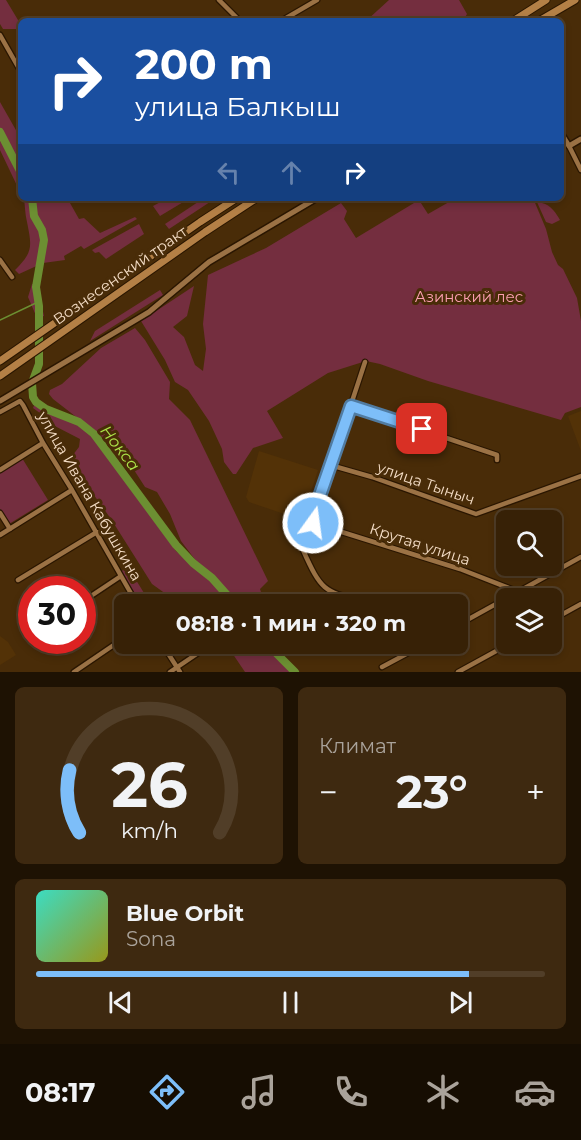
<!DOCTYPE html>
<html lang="ru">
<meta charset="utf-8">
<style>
body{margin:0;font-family:Montserrat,sans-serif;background:#3e2910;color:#f1f3f6;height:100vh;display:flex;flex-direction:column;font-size:22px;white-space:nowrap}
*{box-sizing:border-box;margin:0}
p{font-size:20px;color:#aaa39b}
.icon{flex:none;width:33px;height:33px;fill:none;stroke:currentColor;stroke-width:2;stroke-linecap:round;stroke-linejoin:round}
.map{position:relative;height:672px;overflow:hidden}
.panel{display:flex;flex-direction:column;gap:15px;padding:15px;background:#1e1203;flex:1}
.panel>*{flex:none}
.guide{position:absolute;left:18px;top:18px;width:546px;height:183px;border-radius:9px;box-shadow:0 3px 9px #0003,0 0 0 2px #513e28;background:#1a4fa0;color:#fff;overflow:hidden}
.fabs{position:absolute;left:496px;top:510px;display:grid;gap:12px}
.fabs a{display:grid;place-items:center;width:66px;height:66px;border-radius:9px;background:#372106;box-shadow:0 3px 9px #0003,0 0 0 2px #513e28;font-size:30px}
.speed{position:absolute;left:18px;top:576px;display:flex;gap:12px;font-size:30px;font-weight:700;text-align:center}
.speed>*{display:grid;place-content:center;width:78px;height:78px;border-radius:50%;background:#372106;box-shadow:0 3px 9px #0003,0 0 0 2px #513e28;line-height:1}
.speed .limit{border:9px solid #d22;background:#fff;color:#111}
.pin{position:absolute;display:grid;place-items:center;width:51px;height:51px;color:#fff;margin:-26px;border-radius:12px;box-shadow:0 3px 9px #0006}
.me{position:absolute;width:66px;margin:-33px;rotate:14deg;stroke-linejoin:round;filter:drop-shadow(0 0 4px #0008)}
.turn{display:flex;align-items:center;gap:21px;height:126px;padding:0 18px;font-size:27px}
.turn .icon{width:78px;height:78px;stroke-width:2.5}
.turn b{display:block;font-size:42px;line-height:51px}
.lanes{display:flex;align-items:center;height:57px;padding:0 18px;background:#0003;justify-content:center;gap:30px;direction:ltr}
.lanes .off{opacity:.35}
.big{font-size:45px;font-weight:700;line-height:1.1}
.panel .card{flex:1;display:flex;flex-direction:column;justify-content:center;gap:9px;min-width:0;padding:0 21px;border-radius:9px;background:#3e2910}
.panel .dial{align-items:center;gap:0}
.dial svg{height:156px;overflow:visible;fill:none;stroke:#513e28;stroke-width:7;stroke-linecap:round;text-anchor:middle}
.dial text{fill:#f1f3f6;stroke:none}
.song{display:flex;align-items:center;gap:18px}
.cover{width:72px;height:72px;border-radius:9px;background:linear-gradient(135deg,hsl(170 70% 55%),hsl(60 70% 35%))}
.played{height:6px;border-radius:3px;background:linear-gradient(90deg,#7dbef9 85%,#513e28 85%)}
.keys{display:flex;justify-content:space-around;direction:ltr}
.heat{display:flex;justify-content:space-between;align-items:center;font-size:33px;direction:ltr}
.panel .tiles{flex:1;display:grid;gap:15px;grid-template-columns:1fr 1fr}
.card:last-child{grid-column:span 2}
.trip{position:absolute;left:114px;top:594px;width:354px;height:60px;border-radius:9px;background:#372106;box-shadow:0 3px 9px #0003,0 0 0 2px #513e28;font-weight:700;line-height:60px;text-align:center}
.menu{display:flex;height:96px;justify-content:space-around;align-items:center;background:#160d02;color:#aaa39b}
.menu .icon{width:42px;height:42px}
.menu .current{color:#7dbef9}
.menu b{font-size:27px;color:#f1f3f6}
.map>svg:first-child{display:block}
.built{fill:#533207}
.green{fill:#742e3f}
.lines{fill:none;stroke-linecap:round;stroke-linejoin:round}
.stream{stroke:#6c8f32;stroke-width:1.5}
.river{stroke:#6c8f32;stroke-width:8}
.minor-casing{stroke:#2a1601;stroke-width:7}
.tertiary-casing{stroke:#2a1601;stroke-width:8}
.primary-casing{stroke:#2a1601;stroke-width:9}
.minor{stroke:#9b7245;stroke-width:4.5}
.tertiary{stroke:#9b7245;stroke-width:5}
.primary{stroke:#b48046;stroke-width:7}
.route-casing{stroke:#517ca2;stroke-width:15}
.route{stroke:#7dbef9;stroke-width:10}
.labels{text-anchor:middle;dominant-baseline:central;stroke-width:6;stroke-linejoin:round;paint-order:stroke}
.street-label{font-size:15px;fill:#f4ddc6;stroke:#492c08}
.park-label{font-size:15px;fill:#fd9fb2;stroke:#492c08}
.water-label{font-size:16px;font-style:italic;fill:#ade54a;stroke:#492c08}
</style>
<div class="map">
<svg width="581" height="672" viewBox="0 0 581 672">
<rect width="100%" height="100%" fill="#492c08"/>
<path class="built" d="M581,411V451L568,416Z
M259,451L318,470L302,520L249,502L246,497Z
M0,636L8,642L16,655L0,665Z"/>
<path class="green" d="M0,0H6L21,25V38L16,29H3L0,24Z
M389,0H459L467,14L463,21H366Z
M0,102L21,139V194L0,150Z
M24,198H81L70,203L79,219L84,218L100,233L135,217L137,219L84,249L81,246L64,256L65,260L43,263L19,274L15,270C33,252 32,247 27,222C25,214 25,206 24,198Z
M168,198H190L160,216L153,206Z
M204,198H216L169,229L165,224Z
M456,198H533L546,229L552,252L558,265L563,269L577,298L581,321V407L565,413L561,420L428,381L380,364L366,361L328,373L267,411L283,438L253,448L236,474H233L224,462L222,449L209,421L188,390L175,382L165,360L141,321L194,286L187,316L173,327L184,337L195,365L203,371L206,349L203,324L208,275L266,248L341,203L347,211L344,219L356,238L419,200L428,214Z
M540,198L542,203C551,205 556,213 560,220L552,224L546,222L536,200Z
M139,224L144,234L106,259L99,252L95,253L92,250Z
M32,284L37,285L44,316L37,318L28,297Z
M160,290L163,295L90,341L95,331Z
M135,328L145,340L170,382L169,399L190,420L268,581L260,589L263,598L269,592L273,594L277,604H245L219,587L206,574L181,541L170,514L157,492L145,487L116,442L106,440L53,399L49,394L50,390L62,384L101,348Z
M35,403L43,410L78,424L92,435L176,551L236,604H180L152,584L111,519L69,460L79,447L80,439L47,422L44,416L33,408Z
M22,458L48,500L9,524L0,510V473Z
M128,567L144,593L136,597L120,572Z
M226,644H271L299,672H245Z"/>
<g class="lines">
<path class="stream" d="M0,320L38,302"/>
<path class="river" d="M0,132L21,173
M32,198L34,216L42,230L44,240L36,287L39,306V364L32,383L33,397L36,402L46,409L79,422L94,434L176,545L193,563L212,578L235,604
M267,644L295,672"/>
<defs>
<path id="minor" d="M219,0L240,21
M281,21L317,0
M0,35L21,72
M569,146L581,170
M0,260L12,277
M365,362L303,550C323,595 325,591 372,604
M351,406L497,455V460
M0,412L20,401L23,405L43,443L72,490L137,604
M330,465L372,477L476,514L581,476
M0,470L43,443
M0,513L10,529
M313,523L460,569L519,592
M0,535L72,490
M18,580L97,532
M82,602L121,576
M552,620L581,604
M458,625L581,557
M162,644L180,672
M382,667L425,644
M74,672L124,638
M170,672L204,649
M458,672L509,644"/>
<path id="tertiary" d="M561,133L569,146L581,139
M0,401L149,312L209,262L317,198"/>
<path id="primary" d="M513,21L546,0
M539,21L575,0
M0,361L200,222L237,198
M0,376L205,232L257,198"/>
</defs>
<use href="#minor" class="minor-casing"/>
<use href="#tertiary" class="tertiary-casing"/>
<use href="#primary" class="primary-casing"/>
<use href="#minor" class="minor"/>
<use href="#tertiary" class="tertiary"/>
<use href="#primary" class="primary"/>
</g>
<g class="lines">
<defs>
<path id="route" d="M313,523L319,498L351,406L422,429"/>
</defs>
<use href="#route" class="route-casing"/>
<use href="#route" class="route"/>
</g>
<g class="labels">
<g class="street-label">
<text transform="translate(120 275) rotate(-35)">Вознесенский тракт</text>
<text transform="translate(426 483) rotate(19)">улица Тыныч</text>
<text transform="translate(90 496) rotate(60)">улица Ивана Кабушкина</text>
<text transform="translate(420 544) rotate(18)">Крутая улица</text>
</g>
<g class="park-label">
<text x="469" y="296">Азинский лес</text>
</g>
<g class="water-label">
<text transform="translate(120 448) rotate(52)">Нокса</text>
</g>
</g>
</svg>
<div class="fabs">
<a><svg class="icon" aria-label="search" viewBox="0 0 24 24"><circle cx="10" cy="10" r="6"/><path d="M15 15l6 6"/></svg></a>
<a><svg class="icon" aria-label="layers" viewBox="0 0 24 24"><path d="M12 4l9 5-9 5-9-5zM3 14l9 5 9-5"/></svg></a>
</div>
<div class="speed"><div class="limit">30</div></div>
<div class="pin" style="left:422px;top:429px;background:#d93025"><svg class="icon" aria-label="arrive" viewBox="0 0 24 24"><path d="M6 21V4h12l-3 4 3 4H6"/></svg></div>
<svg class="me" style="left:313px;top:523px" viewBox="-20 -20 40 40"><circle r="17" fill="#7dbef9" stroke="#fff" stroke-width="3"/><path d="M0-11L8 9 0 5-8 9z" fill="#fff"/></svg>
<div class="trip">08:18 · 1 мин · 320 m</div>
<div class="guide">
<div class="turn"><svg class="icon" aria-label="right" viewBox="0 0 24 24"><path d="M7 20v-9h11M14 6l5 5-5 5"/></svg><div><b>200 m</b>улица Балкыш</div></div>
<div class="lanes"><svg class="icon off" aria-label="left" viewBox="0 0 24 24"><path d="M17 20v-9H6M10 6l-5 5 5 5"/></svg><svg class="icon off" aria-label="ahead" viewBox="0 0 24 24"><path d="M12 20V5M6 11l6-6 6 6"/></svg><svg class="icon" aria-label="right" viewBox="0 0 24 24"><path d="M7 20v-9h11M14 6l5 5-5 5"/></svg></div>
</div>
</div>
<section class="panel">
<div class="tiles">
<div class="card dial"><svg viewBox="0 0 100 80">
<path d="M14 69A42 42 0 1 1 86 69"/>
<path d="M14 69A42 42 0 0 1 9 37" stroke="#7dbef9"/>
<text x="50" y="56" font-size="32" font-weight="700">26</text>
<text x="50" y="72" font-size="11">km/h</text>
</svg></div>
<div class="card"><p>Климат</p>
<div class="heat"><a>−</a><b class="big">23°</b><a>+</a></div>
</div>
<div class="card">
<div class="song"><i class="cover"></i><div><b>Blue Orbit</b><p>Sona</p></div></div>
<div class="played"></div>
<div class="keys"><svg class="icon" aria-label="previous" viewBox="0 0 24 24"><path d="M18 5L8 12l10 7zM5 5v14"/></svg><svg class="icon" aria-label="pause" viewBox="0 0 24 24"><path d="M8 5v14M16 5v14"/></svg><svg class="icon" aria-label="next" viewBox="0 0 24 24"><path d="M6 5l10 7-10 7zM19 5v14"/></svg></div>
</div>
</div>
</section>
<nav class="menu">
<b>08:17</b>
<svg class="icon current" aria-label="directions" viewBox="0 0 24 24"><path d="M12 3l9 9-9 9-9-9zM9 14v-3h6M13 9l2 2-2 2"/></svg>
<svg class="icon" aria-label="music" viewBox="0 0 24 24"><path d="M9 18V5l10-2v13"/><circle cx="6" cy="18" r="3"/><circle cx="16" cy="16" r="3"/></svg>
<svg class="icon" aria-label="phone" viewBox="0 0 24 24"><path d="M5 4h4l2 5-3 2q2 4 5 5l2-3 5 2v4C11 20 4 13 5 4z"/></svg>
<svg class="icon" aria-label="climate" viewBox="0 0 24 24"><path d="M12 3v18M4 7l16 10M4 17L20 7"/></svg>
<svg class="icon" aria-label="car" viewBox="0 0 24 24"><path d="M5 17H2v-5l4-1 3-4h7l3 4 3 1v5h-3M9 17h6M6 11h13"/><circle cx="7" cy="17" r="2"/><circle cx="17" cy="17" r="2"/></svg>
</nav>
